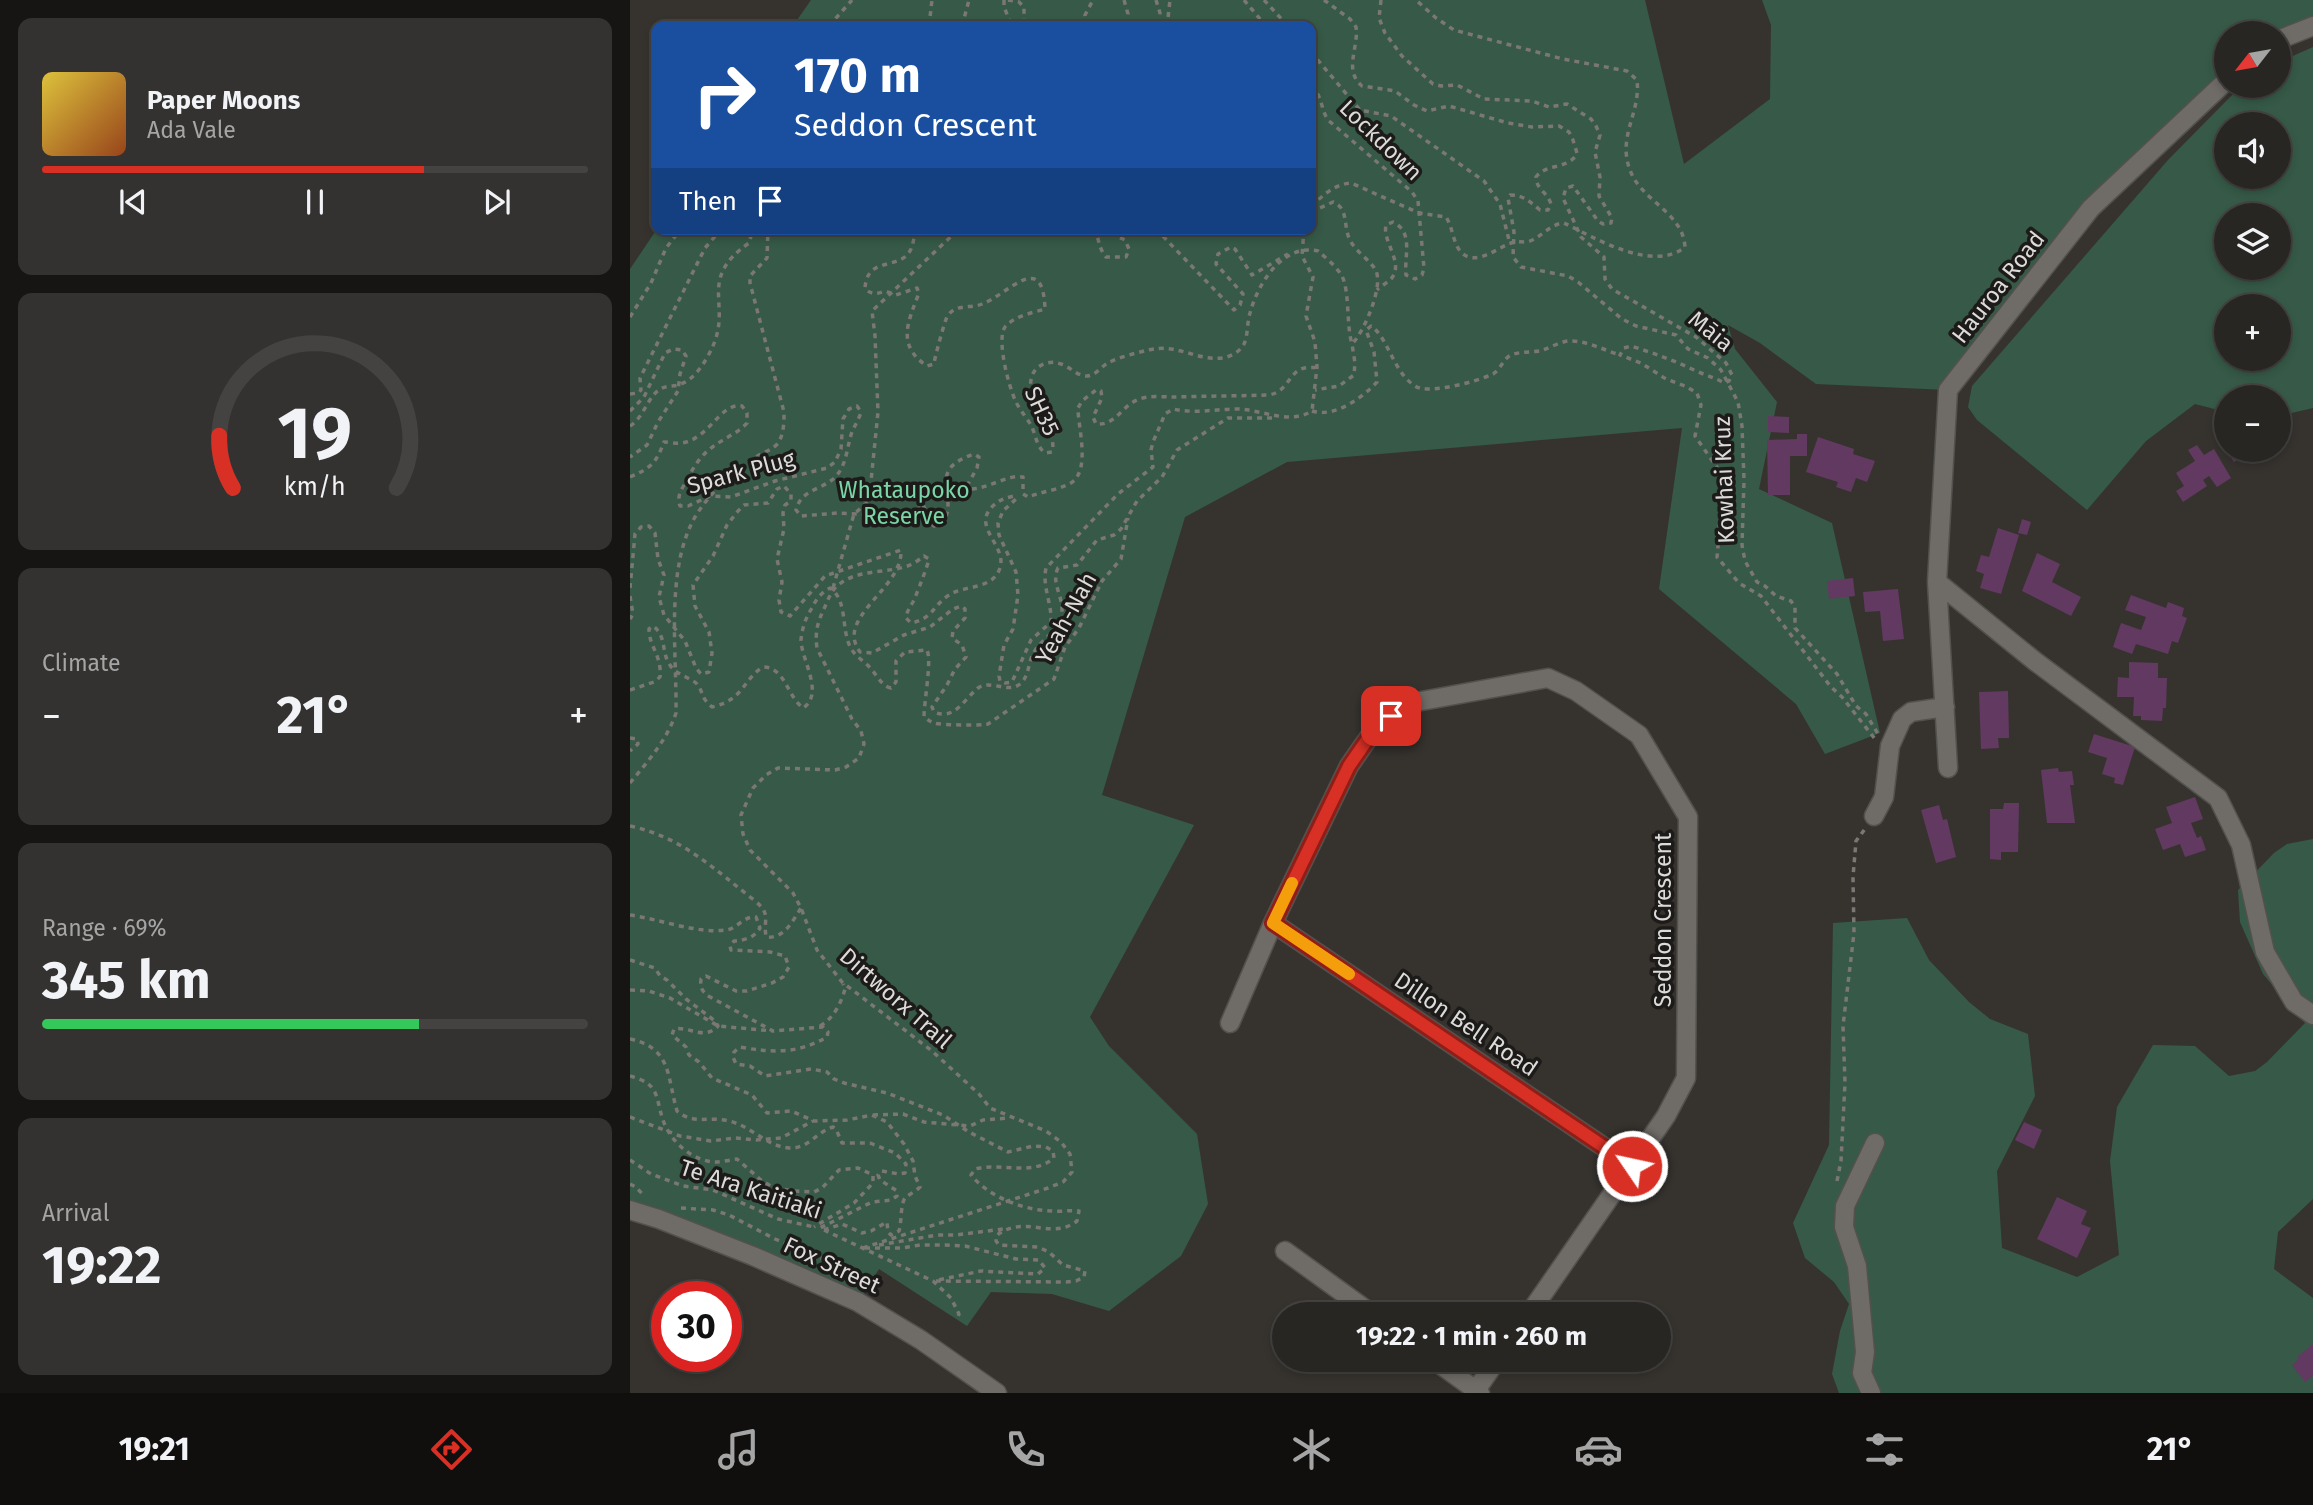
<!DOCTYPE html>
<meta charset="utf-8">
<style>
body{margin:0;font-family:"Fira Sans",sans-serif;background:#343230;color:#f1f3f6;height:100vh;display:flex;flex-direction:column;font-size:26px;white-space:nowrap}
*{box-sizing:border-box;margin:0}
p{font-size:23px;color:#a5a5a6}
.icon{flex:none;width:38px;height:38px;fill:none;stroke:currentColor;stroke-width:2;stroke-linecap:round;stroke-linejoin:round}
.map{position:relative;flex:1;overflow:hidden}
.side{display:flex;flex-direction:column;gap:18px;padding:18px;background:#161513;width:630px}
.side>*{flex:none}
.banner{position:absolute;left:21px;top:21px;width:665px;height:214px;border-radius:14px;box-shadow:0 4px 10px #0003,0 0 0 2px #444341;background:#1a4fa0;color:#fff;overflow:hidden}
.needle{width:46px;rotate:239deg}
.tools{position:absolute;left:1584px;top:21px;display:grid;gap:14px}
.tools a{display:grid;place-items:center;width:77px;height:77px;border-radius:50%;background:#282623;box-shadow:0 4px 10px #0003,0 0 0 2px #444341;font-size:35px}
.speed{position:absolute;left:21px;top:1281px;display:flex;gap:14px;font-size:35px;font-weight:700;text-align:center}
.speed>*{display:grid;place-content:center;width:91px;height:91px;border-radius:50%;background:#282623;box-shadow:0 4px 10px #0003,0 0 0 2px #444341;line-height:1}
.speed .limit{border:10px solid #d22;background:#fff;color:#111}
.pin{position:absolute;display:grid;place-items:center;width:60px;height:60px;color:#fff;margin:-30px;border-radius:14px;box-shadow:0 4px 10px #0006}
.me{position:absolute;width:77px;margin:-38px;rotate:304deg;stroke-linejoin:round;filter:drop-shadow(0 0 5px #0008)}
.turn{display:flex;align-items:center;gap:24px;height:147px;padding:0 28px;font-size:32px}
.turn .icon{width:91px;height:91px;stroke-width:2.5}
.turn b{display:block;font-size:49px;line-height:60px}
.then{display:flex;align-items:center;height:66px;padding:0 28px;background:#0003;gap:14px;font-size:26px}
.big{font-size:52px;font-weight:700;line-height:1.1}
.side .card{flex:1;display:flex;flex-direction:column;justify-content:center;gap:10px;min-width:0;padding:0 24px;border-radius:14px;background:#343230}
.side .dial{align-items:center;gap:0}
.dial svg{height:182px;overflow:visible;fill:none;stroke:#444341;stroke-width:7;stroke-linecap:round;text-anchor:middle}
.dial text{fill:#f1f3f6;stroke:none}
.song{display:flex;align-items:center;gap:21px}
.cover{width:84px;height:84px;border-radius:10px;background:linear-gradient(135deg,hsl(50 70% 55%),hsl(20 70% 35%))}
.played{height:7px;border-radius:4px;background:linear-gradient(90deg,#d93025 70%,#444341 70%)}
.keys{display:flex;justify-content:space-around;direction:ltr}
.heat{display:flex;justify-content:space-between;align-items:center;font-size:38px;direction:ltr}
.charge{height:10px;border-radius:5px;background:linear-gradient(90deg,#34c759 69%,#444341 0)}
.trip{position:absolute;left:642px;top:1302px;width:399px;height:70px;border-radius:35px;background:#282623;box-shadow:0 4px 10px #0003,0 0 0 2px #444341;font-weight:700;line-height:70px;text-align:center}
.tab-bar{display:flex;height:112px;justify-content:space-around;align-items:center;background:#100f0e;color:#a5a5a6}
.tab-bar .icon{width:49px;height:49px}
.tab-bar .selected{color:#d93025}
.tab-bar b{font-size:32px;color:#f1f3f6}
main{display:flex;flex:1;min-height:0}
.map>svg:first-child{display:block}
.green{fill:#365a47;fill-rule:evenodd}
.building{fill:#623961}
.lines{fill:none;stroke-linecap:round;stroke-linejoin:round}
.minor-casing{stroke:#53514d;stroke-width:21}
.path{stroke:#7a7774;stroke-width:3.5;stroke-dasharray:5 5;stroke-linecap:butt}
.minor{stroke:#6f6b67;stroke-width:18}
.route-casing{stroke:#8d1f18;stroke-width:18}
.route{stroke:#d93025;stroke-width:12}
.slow{stroke:#f59e0b;stroke-width:12}
.labels{text-anchor:middle;dominant-baseline:central;stroke-width:7;stroke-linejoin:round;paint-order:stroke}
.street-label{font-size:23px;fill:#dddbd9;stroke:#1d1b19}
.park-label{font-size:23px;fill:#7ad6a6;stroke:#1d1b19}
</style>
<main>
<section class="side">
<div class="card">
<div class="song"><i class="cover"></i><div><b>Paper Moons</b><p>Ada Vale</p></div></div>
<div class="played"></div>
<div class="keys"><svg class="icon" aria-label="previous" viewBox="0 0 24 24"><path d="M18 5L8 12l10 7zM5 5v14"/></svg><svg class="icon" aria-label="pause" viewBox="0 0 24 24"><path d="M8 5v14M16 5v14"/></svg><svg class="icon" aria-label="next" viewBox="0 0 24 24"><path d="M6 5l10 7-10 7zM19 5v14"/></svg></div>
</div>
<div class="card dial"><svg viewBox="0 0 100 80">
<path d="M14 69A42 42 0 1 1 86 69"/>
<path d="M14 69A42 42 0 0 1 8 46" stroke="#d93025"/>
<text x="50" y="56" font-size="32" font-weight="700">19</text>
<text x="50" y="72" font-size="11">km/h</text>
</svg></div>
<div class="card"><p>Climate</p>
<div class="heat"><a>−</a><b class="big">21°</b><a>+</a></div>
</div>
<div class="card"><p>Range · 69%</p><b class="big">345 km</b><div class="charge"></div></div>
<div class="card"><p>Arrival</p><b class="big">19:22</b></div>
</section>
<div class="map">
<svg width="1683" height="1393" viewBox="0 0 1683 1393">
<rect width="100%" height="100%" fill="#36332f"/>
<path class="green" d="M181,0H1015L1054,164L1140,99L1141,25L1132,0H1683V26L1648,33H1596V81L1461,208L1318,390L1186,384L1130,343L1098,325L1105,349L1147,402L1129,489L1202,523L1250,733L1195,754L1166,704L1029,589L1052,428L657,462L555,517L472,795L564,825L460,1017L479,1046L567,1134L578,1204L551,1256L479,1311L422,1294L361,1292L337,1326L249,1269L228,1302L0,1213V269L27,229H681V26H163Z
M1683,47V408L1649,416L1648,397H1596V412L1565,404L1516,441L1457,510L1347,420L1338,407L1342,386L1538,160L1611,86H1648L1649,62ZM1648,124V177H1596V124ZM1648,215V268H1596V215ZM1648,306V359H1596V306Z
M1683,839V1199L1648,1232L1644,1269L1683,1298V1393H1209L1202,1374L1210,1331L1219,1304L1204,1282L1175,1258L1163,1223L1199,1145L1203,923L1277,918L1299,960L1339,1002L1360,1019L1398,1034L1405,1096L1367,1171L1372,1248L1447,1277L1489,1255L1480,1161L1487,1107L1523,1045L1565,1046L1599,1076L1625,1071L1637,1062L1675,1023L1633,974L1610,922L1608,890L1644,853L1657,844Z"/>
<path class="building" d="M1138,416L1159,417V433L1138,432Z
M1167,434H1177V456H1160V495H1138L1137,440L1167,439Z
M1188,437L1224,449L1223,454L1245,461L1237,482L1226,478L1221,492L1206,487L1208,482L1176,472Z
M1567,445L1574,455L1584,449L1601,478L1587,487L1579,476L1573,480L1577,486L1553,502L1546,491L1554,486L1546,473L1565,461L1558,450Z
M1596,450H1619L1620,451L1604,462Z
M1392,519L1401,522L1397,535L1388,533Z
M1368,528L1389,535L1371,594L1350,588L1354,574L1346,571L1351,555L1359,557Z
M1407,553L1430,564L1422,582L1451,597L1441,616L1392,591Z
M1223,578L1225,596L1199,599L1197,581Z
M1268,589L1274,639L1253,641L1250,611L1235,612L1233,592Z
M1501,595L1536,608L1538,602L1554,608L1552,616L1557,618L1548,643L1542,641L1538,654L1506,644L1502,654L1483,647L1491,623L1511,630L1516,617L1495,610Z
M1499,662L1528,663V678H1537L1536,708H1533L1532,721L1511,720V716H1503L1504,697H1487L1488,677L1499,678Z
M1378,691L1379,738H1368L1369,748L1351,749L1349,692Z
M1464,734L1505,747L1493,785L1484,783L1485,778L1472,774L1477,758L1458,752Z
M1428,768L1429,772L1442,771L1444,785H1440L1445,823H1417L1411,770Z
M1565,797L1573,819L1561,823L1567,838L1571,836L1576,850L1555,857L1550,844L1533,850L1525,829L1542,823L1536,807Z
M1374,803H1389L1388,852H1371V860L1360,859V809H1373Z
M1309,805L1313,820L1317,819L1326,857L1306,863L1291,810Z
M1394,1122L1412,1130L1404,1149L1385,1140Z
M1427,1197L1457,1211L1451,1224L1461,1228L1447,1258L1407,1239Z
M1683,1344V1376L1675,1382L1662,1365L1669,1359L1667,1357Z"/>
<g class="lines">
<defs>
<path id="minor" d="M1648,40L1683,26
M1596,81L1461,208L1318,390L1307,582L1406,662L1588,798L1611,845L1635,952L1664,1002L1683,1015
M1307,582L1318,768
M1244,816L1254,797L1260,746L1272,719L1281,712L1315,707
M643,923L1002,1166
M600,1023L643,923L719,766L746,727L775,704L918,678L946,691L1009,735L1058,817L1056,1078L1036,1116L899,1314
M0,1210L29,1219L123,1256L228,1302L291,1340L367,1393
M655,1251L742,1314
M804,1360L850,1393
M846,1390L867,1360
M1241,1393L1232,1373L1235,1352L1227,1266L1214,1227L1215,1206L1245,1143"/>
</defs>
<use href="#minor" class="minor-casing"/>
<path class="path" d="M374,0V7L382,26
M378,0L389,2L394,7V26
M494,0L498,14L497,26
M526,0L530,13L529,26
M614,0L636,26
M634,0L658,26
M694,0L720,19L726,27C729,48 713,70 732,86L765,91L784,105L797,111L819,106L878,123L902,127L929,126L939,132L943,140L947,153L945,157C934,169 916,164 906,177C906,189 918,193 921,204L918,210H910C900,202 894,195 880,195L878,198L884,232L883,257L891,267L938,276L948,282L992,319L1006,326L1046,335L1058,349L1078,358L1091,370L1108,402L1112,426L1114,480L1112,545L1115,561L1127,582L1135,586L1146,596L1161,601L1165,607V628L1207,674L1226,706L1236,714L1248,734
M751,0L749,18L755,33L772,56L803,84L811,86L827,85L854,99L902,101L919,107L937,104L961,119L966,126L970,135L965,152L970,177L969,196L982,218L981,223L973,224L968,221L943,186L936,188L933,198L951,237L974,257L975,279L982,289L1066,337L1096,363L1102,375L1099,381L1094,383C1084,377 1074,375 1064,370C1043,360 1023,353 1001,346L994,348L990,355L1011,363L1036,379L1055,386L1067,393L1071,405L1065,436L1093,476C1089,504 1090,530 1087,557L1109,583L1131,596L1201,687L1212,697L1245,739
M199,26L222,0
M299,26L302,0
M332,26L339,0
M456,26L455,15L463,0
M534,26L538,18L540,0
M681,52L730,110L761,116L854,181L870,204L880,244
M681,86C693,96 690,108 698,120L782,192L788,201L794,268L792,275L785,279L776,275C774,256 784,232 763,222L756,225C752,242 775,263 761,279C757,283 751,286 747,290
M681,206C693,196 704,184 721,183L789,213L816,217C823,227 823,245 832,253C847,267 869,246 884,242C889,241 895,243 900,241C913,236 920,224 934,223C965,238 1023,273 1055,247C1053,212 1011,201 1000,170C987,136 1011,113 1007,80L997,71L933,59L824,30L806,18L786,0
M681,212L703,202C719,208 713,227 720,240C726,252 738,258 745,269C755,284 734,332 722,344L725,363L724,375L709,386L685,390
M286,229C283,238 284,249 276,256C263,268 236,259 235,289C242,295 247,294 255,291L266,295L287,288L289,293C278,322 266,345 297,366L304,364C304,360 315,320 317,317C325,303 340,309 352,304C379,294 413,249 415,309C402,313 384,316 375,327C366,339 379,388 386,402C390,410 396,417 401,425C406,435 406,446 415,453L422,452C425,441 419,435 421,424L416,421C414,416 414,411 412,406C409,399 403,395 401,388C398,369 415,358 431,364C439,366 446,375 455,376C465,377 470,367 478,363C489,357 506,353 518,350C548,343 566,361 592,358C600,357 610,352 614,344C618,336 617,322 620,313C628,283 653,243 688,251C696,258 706,266 712,276C720,293 716,324 722,344
M463,229C470,238 468,248 476,257H496L499,249L495,240L472,229
M526,229L604,310L610,305L613,294L586,264L588,254L601,247L605,249L622,275L658,254
M674,229L672,256L683,277L676,316L685,342L687,367L682,411
M0,317L21,283L36,248L51,229
M0,394L8,393L11,390L10,378L75,248L88,233L99,229
M0,411L14,397L35,353L43,349L52,350L56,356L50,374L48,391L28,422L17,445L0,457
M682,411C705,418 732,398 747,382L744,352L736,330L741,326C758,337 763,372 785,386C799,395 848,381 863,374C871,369 873,359 881,355C891,351 903,353 913,350C921,347 930,342 938,341C955,340 974,350 990,355
M0,426C14,417 17,398 30,389C37,385 45,387 51,384C65,379 76,361 82,348C103,304 66,280 119,243L123,229
M0,477C21,468 26,463 34,442C39,442 46,444 51,443C79,440 90,402 112,406L117,413V423C107,434 92,439 80,449C68,458 61,472 54,485C50,492 47,498 50,506H58L80,496L101,497L145,481L197,468L205,462L211,449L213,419L219,409L227,406L231,412C229,419 225,425 222,432C217,446 217,463 207,475C195,490 171,488 166,510L171,516L208,513L271,516L280,515L292,502L300,522L304,526L313,523C330,494 294,471 344,454L349,457L347,468L338,484L340,489C358,489 378,474 393,477V494L398,497C410,492 432,489 441,483C461,470 448,428 448,408L452,401L466,390L471,391L472,398L463,417L466,424C485,426 492,406 507,400C518,395 533,397 545,397C576,396 607,396 637,395C656,394 658,375 671,369C676,367 682,368 687,367
M0,588L5,534L11,527L19,526L25,533L28,559L34,575L29,597L34,615L55,641L66,668L71,674L79,672L82,653L79,632L65,606L63,585L83,556L97,525L108,511L114,505L138,503L147,489L154,486L161,494V501L155,505L153,513L154,529L147,559L152,582L149,600L151,612L160,616L195,576L271,550C273,589 204,617 230,652L242,653L274,635L300,627L323,609L331,606L335,609V618L323,631L322,638L332,645L336,657L325,669L317,685L302,707L304,712C325,721 334,699 348,688C360,679 378,694 390,684C399,677 398,663 403,654C411,638 432,630 432,610C432,594 421,582 428,568L447,565L467,540L484,535L491,529L507,501L532,477L547,450L598,418H644
M203,588L224,514L239,501L248,412L245,336L242,311L329,229
M0,596L3,614L0,619
M0,690L24,682L30,677C32,655 19,647 19,629L23,626C37,636 31,653 40,665C46,675 60,677 67,684C74,693 70,697 82,707C114,700 113,679 133,667C155,667 157,696 173,708C195,694 171,659 171,640C172,628 176,617 182,608C186,599 192,592 200,588C219,601 210,632 222,650C227,658 236,662 242,670C248,677 252,686 261,688L266,682V661L275,652L297,650C302,661 294,701 294,717C298,720 299,721 304,723C311,725 352,726 358,724L424,679L435,647L449,628L472,581L491,559L498,518
M0,738L7,739L8,744L0,751
M0,783C18,761 37,740 46,713C47,653 35,569 65,517C80,492 102,474 126,457C132,453 144,449 148,443C154,434 154,422 154,412L120,283V276L137,258L138,229
M0,826C52,837 84,869 124,900C142,915 133,917 136,937C154,939 162,922 171,908
M0,915C29,919 67,934 96,930C107,929 113,916 126,917L130,928C124,938 115,940 104,941L100,946L101,950L140,952L155,956L159,967L153,977L142,983L117,991H106L76,976L71,979C70,988 72,992 80,997L143,1031L193,1027L198,1032L197,1037C167,1054 143,1053 110,1047L104,1052L103,1057L106,1064L120,1066L135,1076L181,1069L197,1072L204,1079L214,1083L257,1093L313,1115L339,1132L378,1152L403,1146L416,1147L423,1151L424,1158C401,1177 372,1162 345,1169L341,1175C359,1197 393,1210 421,1211C430,1212 439,1210 449,1211L447,1221C421,1241 396,1214 367,1235L366,1241L369,1245L408,1247L419,1252L433,1265L455,1271L454,1277L446,1281L436,1282L303,1281
M0,960L25,968L30,976L37,980L56,999L85,1021L88,1026C74,1041 60,1026 44,1029L42,1035L56,1047L59,1055L69,1062L82,1078L122,1095L137,1113L161,1111L184,1121L217,1120L242,1115L257,1122L274,1144L283,1161L285,1176L290,1187C286,1191 280,1194 276,1197C270,1202 272,1222 269,1231L261,1235L258,1232L257,1222L241,1231L232,1233L212,1224L194,1230
M0,990L19,991L40,998L88,1026L143,1031
M190,1026C204,1018 211,1003 215,989L213,984
M0,1039C42,1048 37,1077 47,1111C63,1125 80,1116 99,1121C121,1126 136,1146 159,1148C179,1149 186,1132 203,1127L206,1129L212,1143H240L265,1153L276,1164L275,1173L269,1174L252,1171L248,1175L250,1180L267,1191V1196L261,1200L242,1202L190,1228
M0,1076C30,1084 25,1096 33,1120C40,1141 62,1161 85,1162C92,1162 100,1160 107,1159L131,1180L142,1187L163,1191L184,1192L192,1188L209,1170L228,1168L243,1175V1183L224,1203L184,1227
M243,1115L273,1114L294,1122L340,1126L353,1120L379,1118
M0,1117L50,1136L81,1141L105,1138L126,1140L151,1138L183,1121
M0,1160L21,1174L53,1186L83,1190L148,1219L184,1227
M1207,1181L1211,1161L1215,1083L1213,1026L1224,933L1223,877L1226,841L1235,829
M0,1184L6,1187L14,1196
M51,1208L83,1210L99,1215L145,1239L196,1260
M194,1230L303,1281L321,1298L329,1314L327,1319
M249,1245L307,1235H326L373,1229
M233,1248L418,1188L433,1182L442,1172L440,1154L431,1142L416,1131L360,1108L349,1094L302,1051L212,982L187,950L171,908L163,893L120,850L113,834L111,815L123,788L136,775L148,768L205,770L216,767L229,758L234,744L231,731L222,719L187,648C185,633 187,624 193,611C197,603 200,592 207,586C227,568 259,574 280,565C285,563 290,559 294,556L299,559C298,565 286,596 283,602C279,609 277,611 276,618L281,623C303,619 303,605 319,595C334,585 363,590 370,568C377,546 343,528 361,508C368,500 375,498 384,496L386,499L373,511L368,523L369,535L386,572L388,595L383,629L374,645L369,676L370,681L375,683L382,682L401,640L421,622C422,603 412,587 416,568L488,494L523,467L521,450L523,442L535,414L543,409C565,414 586,409 608,409C633,410 659,425 682,411
M235,1248H272L290,1245H315L335,1246L386,1259L409,1260L415,1268L408,1274L351,1271L308,1280"/>
<use href="#minor" class="minor"/>
</g>
<g class="lines">
<defs>
<path id="route" d="M761,716L746,727L719,766L643,923L1002,1166"/>
</defs>
<use href="#route" class="route-casing"/>
<use href="#route" class="route"/>
<path class="slow" d="M662,883L643,923L719,974"/>
</g>
<g class="labels">
<g class="street-label">
<text transform="translate(751 140) rotate(44)">Lockdown</text>
<text transform="translate(1368 287) rotate(-52)">Hauroa Road</text>
<text transform="translate(1081 331) rotate(39)">Māia</text>
<text transform="translate(412 411) rotate(65)">SH35</text>
<text transform="translate(111 472) rotate(-15)">Spark Plug</text>
<text transform="translate(1094 480) rotate(-92)">Kowhai Kruz</text>
<text transform="translate(436 618) rotate(-61)">Yeah-Nah</text>
<text transform="translate(1033 920) rotate(-90)">Seddon Crescent</text>
<text transform="translate(266 998) rotate(41)">Dirtworx Trail</text>
<text transform="translate(836 1024) rotate(34)">Dillon Bell Road</text>
<text transform="translate(121 1189) rotate(18)">Te Ara Kaitiaki</text>
<text transform="translate(202 1265) rotate(25)">Fox Street</text>
</g>
<g class="park-label">
<text x="274" y="490">Whataupoko<tspan x="274" dy="26">Reserve</tspan></text>
</g>
</g>
</svg>
<div class="tools">
<a><svg class="needle" viewBox="-14 -14 28 28"><path d="M0-13l5 13h-10z" fill="#e53935"/><path d="M0 13l5-13h-10z" fill="#a5a5a6"/></svg></a>
<a><svg class="icon" aria-label="sound" viewBox="0 0 24 24"><path d="M4 9h4l5-4v14l-5-4H4zM17 9q2 3 0 6"/></svg></a>
<a><svg class="icon" aria-label="layers" viewBox="0 0 24 24"><path d="M12 4l9 5-9 5-9-5zM3 14l9 5 9-5"/></svg></a>
<a>+</a>
<a>−</a>
</div>
<div class="speed"><div class="limit">30</div></div>
<div class="pin" style="left:761px;top:716px;background:#d93025"><svg class="icon" aria-label="arrive" viewBox="0 0 24 24"><path d="M6 21V4h12l-3 4 3 4H6"/></svg></div>
<svg class="me" style="left:1002px;top:1166px" viewBox="-20 -20 40 40"><circle r="17" fill="#d93025" stroke="#fff" stroke-width="3"/><path d="M0-11L8 9 0 5-8 9z" fill="#fff"/></svg>
<div class="trip">19:22 · 1 min · 260 m</div>
<div class="banner">
<div class="turn"><svg class="icon" aria-label="right" viewBox="0 0 24 24"><path d="M7 20v-9h11M14 6l5 5-5 5"/></svg><div><b>170 m</b>Seddon Crescent</div></div>
<div class="then">Then<svg class="icon" aria-label="arrive" viewBox="0 0 24 24"><path d="M6 21V4h12l-3 4 3 4H6"/></svg></div>
</div>
</div>
</main>
<nav class="tab-bar">
<b>19:21</b>
<svg class="icon selected" aria-label="directions" viewBox="0 0 24 24"><path d="M12 3l9 9-9 9-9-9zM9 14v-3h6M13 9l2 2-2 2"/></svg>
<svg class="icon" aria-label="music" viewBox="0 0 24 24"><path d="M9 18V5l10-2v13"/><circle cx="6" cy="18" r="3"/><circle cx="16" cy="16" r="3"/></svg>
<svg class="icon" aria-label="phone" viewBox="0 0 24 24"><path d="M5 4h4l2 5-3 2q2 4 5 5l2-3 5 2v4C11 20 4 13 5 4z"/></svg>
<svg class="icon" aria-label="climate" viewBox="0 0 24 24"><path d="M12 3v18M4 7l16 10M4 17L20 7"/></svg>
<svg class="icon" aria-label="car" viewBox="0 0 24 24"><path d="M5 17H2v-5l4-1 3-4h7l3 4 3 1v5h-3M9 17h6M6 11h13"/><circle cx="7" cy="17" r="2"/><circle cx="17" cy="17" r="2"/></svg>
<svg class="icon" aria-label="filters" viewBox="0 0 24 24"><path d="M4 7h16M4 17h16"/><circle cx="9" cy="7" r="2"/><circle cx="15" cy="17" r="2"/></svg>
<b>21°</b>
</nav>
